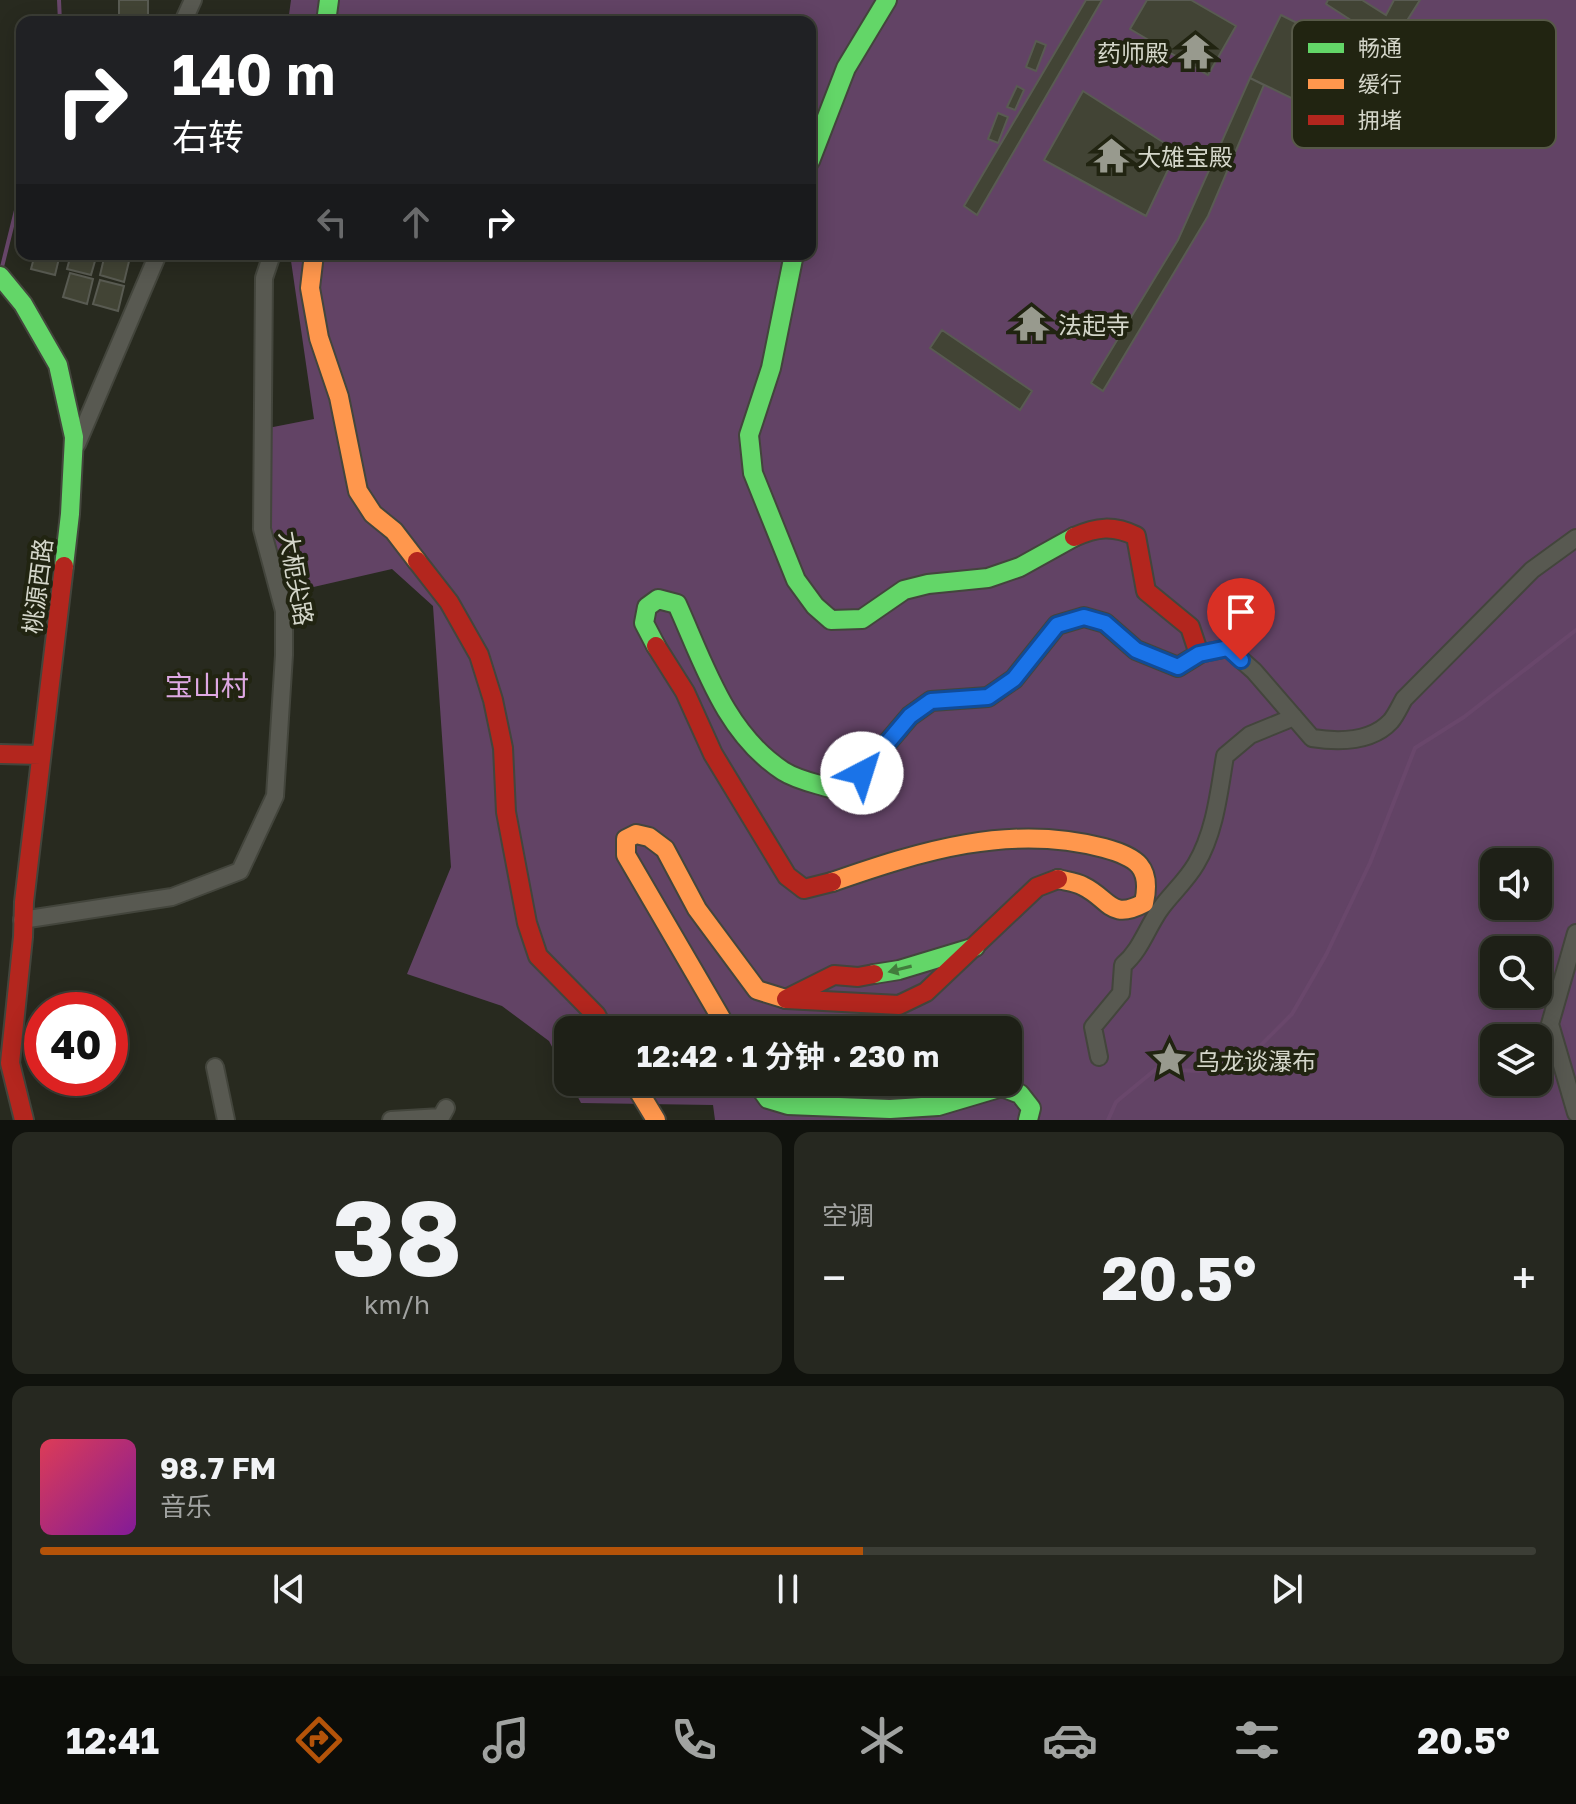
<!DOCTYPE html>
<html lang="zh">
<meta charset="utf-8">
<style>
body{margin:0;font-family:"Golos Text","Noto Sans SC",sans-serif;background:#262820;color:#f1f3f6;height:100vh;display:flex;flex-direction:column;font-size:30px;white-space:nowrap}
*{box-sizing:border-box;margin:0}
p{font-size:26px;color:#a1a3a1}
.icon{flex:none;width:44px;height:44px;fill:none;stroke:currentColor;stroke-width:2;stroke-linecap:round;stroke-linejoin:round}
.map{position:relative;height:1120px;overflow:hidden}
.drawer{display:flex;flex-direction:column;gap:12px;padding:12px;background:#10120d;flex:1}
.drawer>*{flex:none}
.guide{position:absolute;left:16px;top:16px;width:800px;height:244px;border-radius:16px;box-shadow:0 4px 20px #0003,0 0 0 2px #3c3e36;background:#202124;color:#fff;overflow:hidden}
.controls{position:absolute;left:1480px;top:848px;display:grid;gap:16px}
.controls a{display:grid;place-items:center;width:72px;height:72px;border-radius:16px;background:#1e2017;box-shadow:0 4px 20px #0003,0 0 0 2px #3c3e36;font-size:40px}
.speed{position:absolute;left:24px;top:992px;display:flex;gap:16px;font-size:40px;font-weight:700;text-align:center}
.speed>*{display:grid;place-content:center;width:104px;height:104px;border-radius:50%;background:#1e2017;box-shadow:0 4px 20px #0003,0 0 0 2px #3c3e36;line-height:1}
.speed .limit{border:12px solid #d22;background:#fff;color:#111}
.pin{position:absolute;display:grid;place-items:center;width:68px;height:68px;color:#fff;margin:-82px -34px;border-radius:50% 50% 50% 0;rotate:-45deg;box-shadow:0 0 8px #0007}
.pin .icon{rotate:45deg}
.me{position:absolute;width:88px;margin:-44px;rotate:40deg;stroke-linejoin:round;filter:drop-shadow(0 0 6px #0008)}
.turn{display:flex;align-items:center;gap:28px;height:168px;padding:0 24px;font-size:36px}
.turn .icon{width:104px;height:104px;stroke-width:2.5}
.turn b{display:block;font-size:56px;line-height:68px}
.lanes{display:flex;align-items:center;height:76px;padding:0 24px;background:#0003;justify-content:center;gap:40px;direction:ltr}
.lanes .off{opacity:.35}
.big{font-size:60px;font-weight:700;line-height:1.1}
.drawer .card{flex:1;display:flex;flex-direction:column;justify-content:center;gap:12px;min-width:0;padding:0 28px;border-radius:16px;background:#262820}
.drawer .dial{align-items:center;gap:0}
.dial b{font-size:104px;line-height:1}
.song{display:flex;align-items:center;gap:24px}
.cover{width:96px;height:96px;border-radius:12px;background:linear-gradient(135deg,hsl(350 70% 55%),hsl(290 70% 35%))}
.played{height:8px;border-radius:4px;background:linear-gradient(90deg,#b45309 55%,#3c3e36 55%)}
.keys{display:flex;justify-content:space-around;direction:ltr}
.heat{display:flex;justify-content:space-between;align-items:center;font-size:44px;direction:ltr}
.drawer .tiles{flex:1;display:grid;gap:12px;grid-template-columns:1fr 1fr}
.card:last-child{grid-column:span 2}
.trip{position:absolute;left:554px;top:1016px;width:468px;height:80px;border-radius:16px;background:#1e2017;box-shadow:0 4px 20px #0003,0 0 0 2px #3c3e36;font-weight:700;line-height:80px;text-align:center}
.menu{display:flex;height:128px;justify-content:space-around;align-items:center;background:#0c0d09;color:#a1a3a1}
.menu .icon{width:56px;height:56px}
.menu .on{color:#b45309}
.menu b{font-size:36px;color:#f1f3f6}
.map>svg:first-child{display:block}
.forest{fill:#624365;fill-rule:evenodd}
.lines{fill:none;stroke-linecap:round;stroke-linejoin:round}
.stream{stroke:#69476b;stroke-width:4}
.building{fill:#424435;stroke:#595b52;stroke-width:2;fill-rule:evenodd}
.street-casing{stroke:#43453c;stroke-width:20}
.fast-casing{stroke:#43453c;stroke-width:22}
.slow-casing{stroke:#43453c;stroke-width:22}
.jam-casing{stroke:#43453c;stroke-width:22}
.street{stroke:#585951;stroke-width:16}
.fast{stroke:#63d668;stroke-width:18}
.slow{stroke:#ff974d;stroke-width:18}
.jam{stroke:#b3261e;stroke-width:18}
.oneway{fill:#427d3c}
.route-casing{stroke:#114b97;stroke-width:20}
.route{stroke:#1a73e8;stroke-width:14}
.labels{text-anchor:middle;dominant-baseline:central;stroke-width:8;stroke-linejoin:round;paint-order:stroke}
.poi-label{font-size:24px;fill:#d4d6ca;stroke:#212411;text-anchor:start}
.street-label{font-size:24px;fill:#d4d6ca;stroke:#212411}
.quarter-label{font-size:28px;fill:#dea8e3;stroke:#212411}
.key{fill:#212411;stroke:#575948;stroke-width:2}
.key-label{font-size:22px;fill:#d4d6ca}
</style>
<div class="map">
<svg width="1576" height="1120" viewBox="0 0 1576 1120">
<rect width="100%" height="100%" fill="#282a1f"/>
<path class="forest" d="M291,0H1576V1120H715L713,1105L581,1103L570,1082H1008V1030H568V1078L549,1041L502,1006L407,974L451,867L433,606L392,569L283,594L253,431L314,419L290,254H810V22H288ZM1494,862H1538V906H1494ZM1494,950H1538V994H1494ZM1494,1038H1538V1082H1494Z"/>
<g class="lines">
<path class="stream" d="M59,0L60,22
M2,267L22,186
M1108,1120L1116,1102L1156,1069L1198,1071L1249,1057L1292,1014L1326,955L1370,863L1415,748L1464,717L1576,630"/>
</g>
<path class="building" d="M119,0H148V20L119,19Z
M1086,0H1102L977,215L964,206Z
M1147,0H1191L1236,26L1208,75L1130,29Z
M1328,0H1362L1386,15L1394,0H1420L1391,46L1326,4Z
M1281,15L1325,37L1331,24L1396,55L1359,131L1250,78ZM1328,45L1358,63L1341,88L1313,70Z
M1036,41L1046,45L1036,71L1026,67Z
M1250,78L1264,85L1208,216L1103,391L1091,383L1178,240Z
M1017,86L1024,90L1015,110L1007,107Z
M1083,91L1177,151L1146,216L1044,160Z
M998,113L1008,117L998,143L988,139Z
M35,254H60L55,275L31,269Z
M71,254H97L91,275L67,269Z
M105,254L130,257L124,282L100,275Z
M70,273L93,279L87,304L63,297Z
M100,280L124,286L118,311L93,304Z
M942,330L1032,391L1020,410L930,348Z"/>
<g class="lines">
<defs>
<path id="street" d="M183,22L193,0
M77,444L158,254
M1199,654L1228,648L1254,671L1312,738C1338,742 1371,743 1391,721C1396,715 1400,706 1404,699L1532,570L1576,538
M22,920L172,897L240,871L275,796L284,655V611L262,529L264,278L272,254
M1576,933L1550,1024L1576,1113
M1099,1057L1093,1027L1121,993L1123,965C1141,950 1147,927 1161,908C1172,893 1186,881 1196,864C1215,832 1219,792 1225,756L1250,735L1294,717
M215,1067L226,1120
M391,1120L441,1117L446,1108"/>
<path id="fast" d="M326,22L329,0
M810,161L846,68L887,0
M794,254L771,368L749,435L753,473L796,580L815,606L831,620L862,619L904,590L928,584L988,578L1020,567L1074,537
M0,276L23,304L58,365L74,437L70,514L64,566
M656,646L644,623L647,607L658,599L677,604C704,664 725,733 783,771C797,780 814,783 830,788L862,773L871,762
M874,974L899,970L975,947
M756,1082L768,1099L788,1105L890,1109L938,1106L1002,1087L1020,1094L1031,1108L1028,1120"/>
<path id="slow" d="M314,254L310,288L319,338L339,397L358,491L373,514L394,531L417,561
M832,882C921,851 1010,823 1104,848C1137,857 1152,867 1144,903C1110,921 1110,899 1083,886C1076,882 1065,881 1058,879
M728,1030L626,855V839L636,834L649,837L665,849L697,909L757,990L786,999
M633,1082L656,1120"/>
<path id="jam" d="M417,561L449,602L479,655L493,700L503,748L506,812L527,923L538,956L596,1015L604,1030
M656,646L685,692L713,754L787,876L804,889L832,882
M0,754L41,755
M871,762L910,716L931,701L988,697L1014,679L1057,625L1084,617L1105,623L1136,650L1178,667L1199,654L1190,627L1146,591L1136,536C1113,525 1097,527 1074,537
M874,974L858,977L834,975L786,999L899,1005L926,992L1037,887L1058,879
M24,1120L10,1063L23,937L24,902L64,566"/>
</defs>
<use href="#street" class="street-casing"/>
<use href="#fast" class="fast-casing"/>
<use href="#slow" class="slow-casing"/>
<use href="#jam" class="jam-casing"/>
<use href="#street" class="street"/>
<use href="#fast" class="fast"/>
<use href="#slow" class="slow"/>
<use href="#jam" class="jam"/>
</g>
<defs><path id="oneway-solid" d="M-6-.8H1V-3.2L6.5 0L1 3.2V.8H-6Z" transform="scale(2)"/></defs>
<use class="oneway" href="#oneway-solid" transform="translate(900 969) rotate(166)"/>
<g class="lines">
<defs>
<path id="route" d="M862,773L910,716L931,701L988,697L1014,679L1057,625L1084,617L1105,623L1136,650L1178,667L1199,654L1228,648L1241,660"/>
</defs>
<use href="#route" class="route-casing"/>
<use href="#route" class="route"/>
</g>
<defs>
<symbol id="temple-bare" viewBox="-9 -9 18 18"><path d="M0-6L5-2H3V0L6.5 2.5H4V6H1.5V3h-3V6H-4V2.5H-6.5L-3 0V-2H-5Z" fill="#989a8e" stroke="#212411" stroke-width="2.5" paint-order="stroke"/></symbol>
<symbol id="sight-bare" viewBox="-9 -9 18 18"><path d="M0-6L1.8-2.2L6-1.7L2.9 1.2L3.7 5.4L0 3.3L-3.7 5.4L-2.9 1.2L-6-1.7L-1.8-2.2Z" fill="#989a8e" stroke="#212411" stroke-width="2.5" paint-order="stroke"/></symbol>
</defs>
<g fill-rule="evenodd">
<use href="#temple-bare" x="1170" y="26" width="51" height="51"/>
<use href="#temple-bare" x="1086" y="130" width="51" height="51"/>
<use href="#temple-bare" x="1006" y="298" width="51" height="51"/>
<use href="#sight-bare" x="1144" y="1034" width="51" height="51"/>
</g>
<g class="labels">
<g class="poi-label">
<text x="1169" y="52" text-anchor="end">药师殿</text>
<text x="1137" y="156">大雄宝殿</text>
<text x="1058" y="324">法起寺</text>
<text x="1196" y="1060">乌龙谈瀑布</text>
</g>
<g class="street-label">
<text transform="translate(297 578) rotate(80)">大枙尖路</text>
<text transform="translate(37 586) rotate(-83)">桃源西路</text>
</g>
<g class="quarter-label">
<text x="207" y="685">宝山村</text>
</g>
</g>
<rect x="1292" y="20" width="264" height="128" rx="12" class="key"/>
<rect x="1308" y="43" width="36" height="10" fill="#63d668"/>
<rect x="1308" y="79" width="36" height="10" fill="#ff974d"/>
<rect x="1308" y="115" width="36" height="10" fill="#b3261e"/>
<g class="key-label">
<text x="1358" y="56">畅通</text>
<text x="1358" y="92">缓行</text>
<text x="1358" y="128">拥堵</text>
</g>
</svg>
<div class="controls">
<a><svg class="icon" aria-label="sound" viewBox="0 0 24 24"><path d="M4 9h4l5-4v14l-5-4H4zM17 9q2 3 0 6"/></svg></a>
<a><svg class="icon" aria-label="search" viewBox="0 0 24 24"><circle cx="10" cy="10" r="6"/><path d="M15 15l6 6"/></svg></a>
<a><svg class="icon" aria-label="layers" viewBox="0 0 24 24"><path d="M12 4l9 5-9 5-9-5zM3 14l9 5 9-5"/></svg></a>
</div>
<div class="speed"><div class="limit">40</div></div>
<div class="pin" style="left:1241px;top:660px;background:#d93025"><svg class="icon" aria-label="arrive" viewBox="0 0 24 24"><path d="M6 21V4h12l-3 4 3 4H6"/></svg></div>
<svg class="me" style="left:862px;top:773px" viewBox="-20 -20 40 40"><circle r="19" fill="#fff"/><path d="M0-13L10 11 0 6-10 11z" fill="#1a73e8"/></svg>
<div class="trip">12:42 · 1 分钟 · 230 m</div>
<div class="guide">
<div class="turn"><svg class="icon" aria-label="right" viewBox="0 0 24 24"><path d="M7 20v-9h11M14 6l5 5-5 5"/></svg><div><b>140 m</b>右转</div></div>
<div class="lanes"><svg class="icon off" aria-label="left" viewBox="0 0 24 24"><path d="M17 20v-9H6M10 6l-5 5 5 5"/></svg><svg class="icon off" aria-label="ahead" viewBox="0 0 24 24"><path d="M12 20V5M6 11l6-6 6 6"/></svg><svg class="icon" aria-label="right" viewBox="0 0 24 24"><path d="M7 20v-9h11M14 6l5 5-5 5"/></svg></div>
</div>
</div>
<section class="drawer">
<div class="tiles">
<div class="card dial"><b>38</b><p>km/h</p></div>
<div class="card"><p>空调</p>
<div class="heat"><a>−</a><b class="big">20.5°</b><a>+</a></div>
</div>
<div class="card">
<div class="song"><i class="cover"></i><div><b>98.7 FM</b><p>音乐</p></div></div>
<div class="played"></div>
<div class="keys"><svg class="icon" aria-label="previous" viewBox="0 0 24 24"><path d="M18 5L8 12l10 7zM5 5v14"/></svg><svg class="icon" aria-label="pause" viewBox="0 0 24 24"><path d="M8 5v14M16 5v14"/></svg><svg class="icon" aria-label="next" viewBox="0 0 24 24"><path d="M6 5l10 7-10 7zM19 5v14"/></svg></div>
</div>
</div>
</section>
<nav class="menu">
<b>12:41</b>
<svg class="icon on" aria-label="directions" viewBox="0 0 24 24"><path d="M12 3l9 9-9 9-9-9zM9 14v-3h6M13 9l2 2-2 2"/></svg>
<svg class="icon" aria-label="music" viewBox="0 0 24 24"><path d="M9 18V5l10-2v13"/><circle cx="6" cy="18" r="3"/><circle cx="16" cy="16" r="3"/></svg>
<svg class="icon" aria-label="phone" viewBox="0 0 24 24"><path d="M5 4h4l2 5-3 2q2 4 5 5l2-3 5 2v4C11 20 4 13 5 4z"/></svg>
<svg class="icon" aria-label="climate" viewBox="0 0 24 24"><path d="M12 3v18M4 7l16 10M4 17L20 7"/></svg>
<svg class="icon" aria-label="car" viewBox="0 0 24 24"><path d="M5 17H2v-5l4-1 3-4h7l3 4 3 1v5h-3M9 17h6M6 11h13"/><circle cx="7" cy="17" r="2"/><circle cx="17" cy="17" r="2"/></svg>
<svg class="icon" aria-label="filters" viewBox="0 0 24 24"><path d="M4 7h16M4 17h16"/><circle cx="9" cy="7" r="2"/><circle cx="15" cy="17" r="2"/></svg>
<b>20.5°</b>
</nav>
